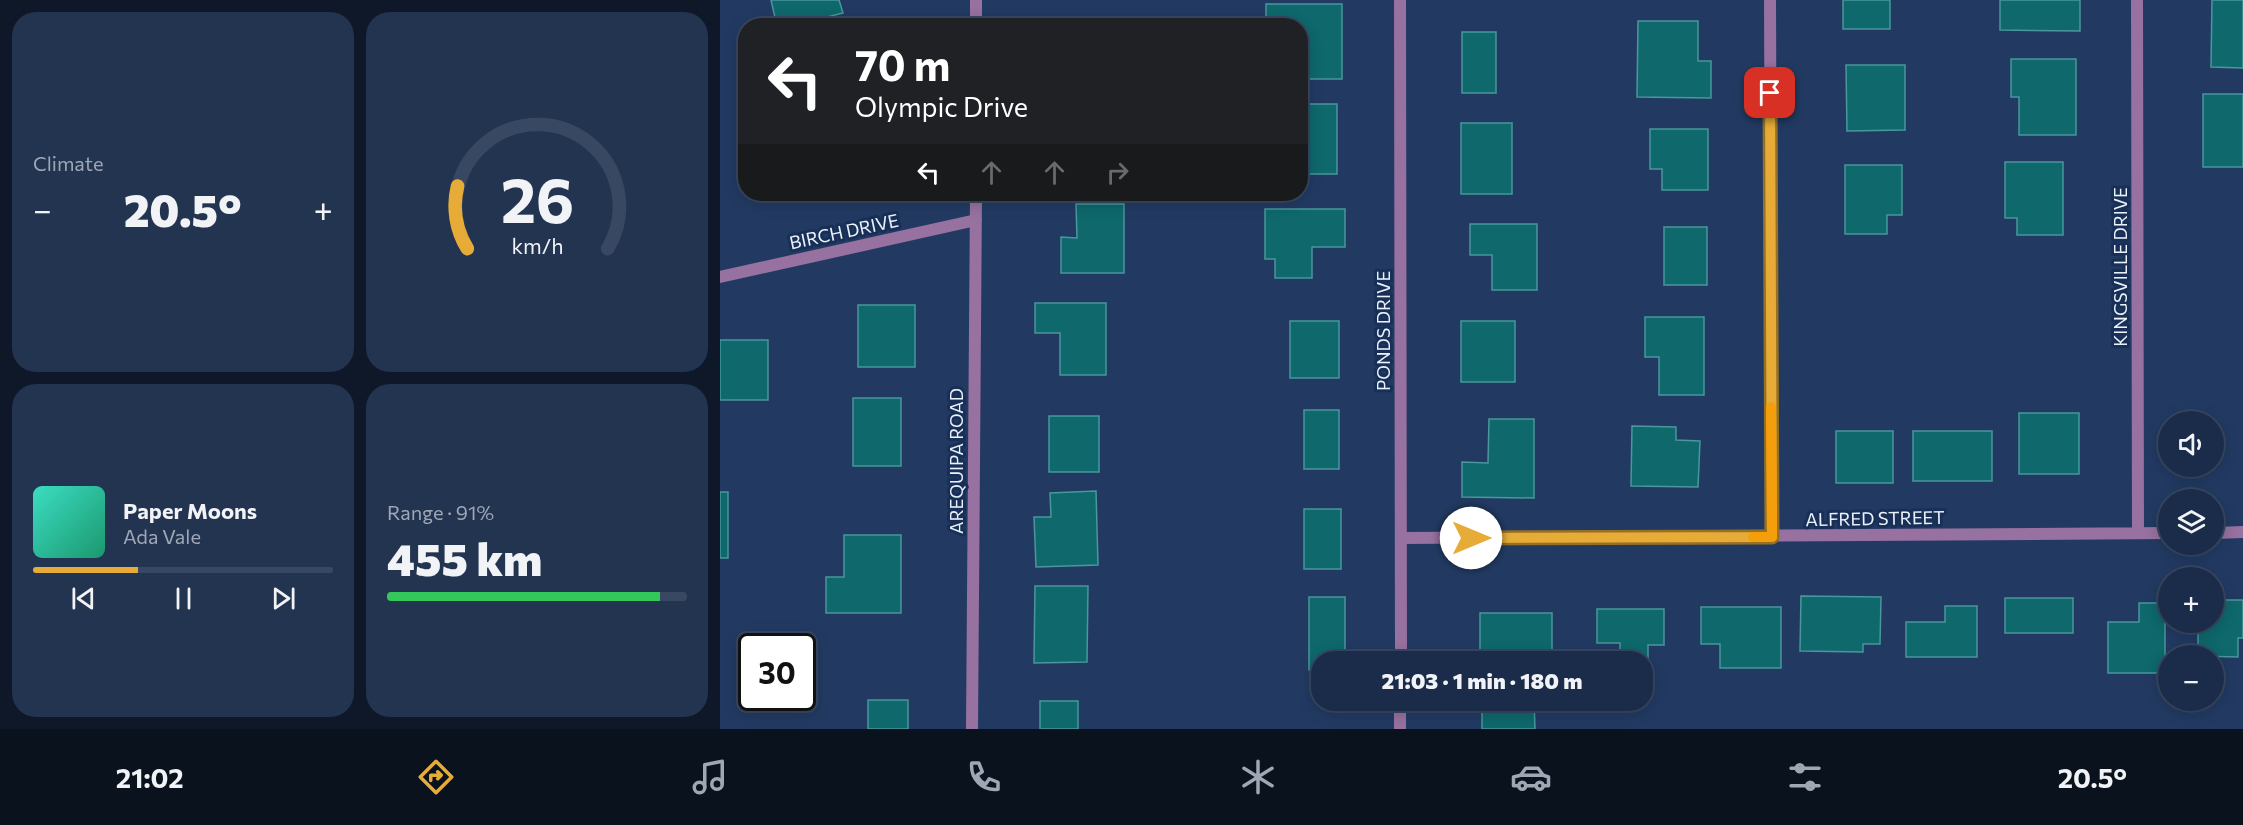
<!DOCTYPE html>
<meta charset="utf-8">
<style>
body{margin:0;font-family:Commissioner,sans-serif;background:#233451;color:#f1f3f6;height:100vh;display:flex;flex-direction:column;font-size:22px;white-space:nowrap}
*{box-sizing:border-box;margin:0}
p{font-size:20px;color:#9fa7b5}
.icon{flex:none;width:33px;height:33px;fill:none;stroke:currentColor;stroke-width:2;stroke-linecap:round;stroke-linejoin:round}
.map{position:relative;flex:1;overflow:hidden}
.drawer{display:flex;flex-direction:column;gap:12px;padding:12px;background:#0e1829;width:720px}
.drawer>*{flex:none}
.top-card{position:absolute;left:18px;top:18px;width:570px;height:183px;border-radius:24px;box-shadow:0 3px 15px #0003,0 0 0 2px #384862;background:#202124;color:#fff;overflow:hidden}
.tools{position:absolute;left:1438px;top:411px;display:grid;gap:12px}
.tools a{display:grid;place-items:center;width:66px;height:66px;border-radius:50%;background:#1a2c4a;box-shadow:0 3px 15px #0003,0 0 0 2px #384862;font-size:30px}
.speed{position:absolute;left:18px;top:633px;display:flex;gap:12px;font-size:30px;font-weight:700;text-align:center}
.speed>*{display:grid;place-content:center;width:78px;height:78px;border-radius:50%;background:#1a2c4a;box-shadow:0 3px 15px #0003,0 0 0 2px #384862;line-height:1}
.speed .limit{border:3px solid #111;border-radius:9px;background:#fff;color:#111}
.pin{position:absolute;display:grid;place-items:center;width:51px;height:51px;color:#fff;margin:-26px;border-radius:12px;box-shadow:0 3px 9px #0006}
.me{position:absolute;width:66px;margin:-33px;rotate:90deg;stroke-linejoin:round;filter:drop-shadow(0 0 4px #0008)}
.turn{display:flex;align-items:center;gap:21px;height:126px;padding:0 18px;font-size:27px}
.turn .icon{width:78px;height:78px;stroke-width:2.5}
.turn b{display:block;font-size:42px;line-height:51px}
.lanes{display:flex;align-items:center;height:57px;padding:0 18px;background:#0003;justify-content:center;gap:30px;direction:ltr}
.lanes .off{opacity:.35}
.big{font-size:45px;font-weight:800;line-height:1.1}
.drawer .widget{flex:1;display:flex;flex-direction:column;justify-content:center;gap:9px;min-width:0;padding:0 21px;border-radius:24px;background:#233451}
.drawer .dial{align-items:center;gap:0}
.dial svg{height:156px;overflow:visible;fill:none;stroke:#384862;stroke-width:7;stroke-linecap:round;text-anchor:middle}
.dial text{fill:#f1f3f6;stroke:none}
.song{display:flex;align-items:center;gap:18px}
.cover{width:72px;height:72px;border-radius:9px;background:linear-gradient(135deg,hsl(170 70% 55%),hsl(160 70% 35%))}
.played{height:6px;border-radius:3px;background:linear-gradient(90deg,#e7ac37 35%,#384862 35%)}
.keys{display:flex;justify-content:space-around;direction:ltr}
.heat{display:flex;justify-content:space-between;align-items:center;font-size:33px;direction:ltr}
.charge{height:9px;border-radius:4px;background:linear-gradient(90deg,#34c759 91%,#384862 0)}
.drawer .tiles{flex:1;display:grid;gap:12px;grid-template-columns:repeat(2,1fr)}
.trip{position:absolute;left:591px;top:651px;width:342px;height:60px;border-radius:24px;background:#1a2c4a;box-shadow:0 3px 15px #0003,0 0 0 2px #384862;font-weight:800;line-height:60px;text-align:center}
.dock{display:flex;height:96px;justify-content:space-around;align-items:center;background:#0a121e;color:#9fa7b5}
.dock .icon{width:42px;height:42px}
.dock .active{color:#e7ac37}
.dock b{font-size:27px;color:#f1f3f6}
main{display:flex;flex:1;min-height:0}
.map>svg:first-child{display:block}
.building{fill:#0e686c;stroke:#4a979c;stroke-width:1.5}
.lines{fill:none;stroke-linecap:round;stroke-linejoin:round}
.minor{stroke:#97719f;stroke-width:12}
.route-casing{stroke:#967024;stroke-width:15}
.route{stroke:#e7ac37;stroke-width:10}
.slow{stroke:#f59e0b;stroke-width:10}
.labels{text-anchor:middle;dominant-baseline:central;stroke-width:6;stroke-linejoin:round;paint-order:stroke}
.street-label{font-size:18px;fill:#eaf1fb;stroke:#183057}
</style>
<main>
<section class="drawer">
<div class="tiles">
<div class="widget"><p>Climate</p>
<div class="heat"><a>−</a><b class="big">20.5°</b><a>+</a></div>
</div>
<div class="widget dial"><svg viewBox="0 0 100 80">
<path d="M14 69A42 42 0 1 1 86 69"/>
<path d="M14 69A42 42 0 0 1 9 37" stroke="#e7ac37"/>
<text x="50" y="56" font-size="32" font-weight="700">26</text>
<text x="50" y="72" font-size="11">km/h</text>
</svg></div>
<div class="widget">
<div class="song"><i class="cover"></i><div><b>Paper Moons</b><p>Ada Vale</p></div></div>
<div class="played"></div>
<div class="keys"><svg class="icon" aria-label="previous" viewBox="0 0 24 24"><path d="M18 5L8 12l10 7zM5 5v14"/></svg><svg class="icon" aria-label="pause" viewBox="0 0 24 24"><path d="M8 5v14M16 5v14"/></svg><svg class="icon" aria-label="next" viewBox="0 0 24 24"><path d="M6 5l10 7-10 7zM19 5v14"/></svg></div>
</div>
<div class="widget"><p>Range · 91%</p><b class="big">455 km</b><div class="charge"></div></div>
</div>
</section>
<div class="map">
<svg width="1523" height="729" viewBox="0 0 1523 729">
<rect width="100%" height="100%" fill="#223a62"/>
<path class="building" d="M51,0H119L123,13L72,26H57Z
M1123,0H1170V29H1123Z
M1280,0H1360V31L1280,30Z
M1492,0H1523V68L1491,67Z
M546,4H622V79H580V26H546Z
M918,21H978V61H991V98L917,97Z
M742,32H776V93H742Z
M1291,59H1356V135H1299V97H1291Z
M1126,65H1185V130L1127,131Z
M1483,94H1523V167H1483Z
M580,104H617V174H580Z
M741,123H792V194H741Z
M930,129H988V190H942V169H930Z
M1285,162H1343V235H1297V218H1285Z
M1125,165H1182V215H1167V234H1125Z
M356,204H404V273H341V237L357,238Z
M545,209H625V247H592V278H555V259H545Z
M750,224H817V290H772V255H750Z
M944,227H987V285H944Z
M315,303H386V375H340V333H315Z
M138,305H195V367H138Z
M925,317H984V395H939V357H925Z
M570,321H619V378H570Z
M741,321H795V382H741Z
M0,340H48V400H0Z
M133,398H181V466H133Z
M584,410H619V469H584Z
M1299,413H1359V474H1299Z
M329,416H379V472H329Z
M769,419H814V498L742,497V462L768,463Z
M912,426L956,427V440L980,441L978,487L911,486Z
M1116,431H1173V483H1116Z
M1193,431H1272V481H1193Z
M376,491L378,565L316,567L314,517H331L330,493Z
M0,492H8V558H0Z
M584,509H621V569H584Z
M124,535H181V613H106V577H124Z
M315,586H368L367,662L314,663Z
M1081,596L1161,597L1160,644H1143V652L1080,651Z
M589,597H625V662H602V670H589Z
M1285,598H1353V633H1285Z
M1494,600H1523V638H1518V657L1478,656V622H1494Z
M1419,603H1445V673H1388V622H1419Z
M1225,606H1257V657H1186V622H1225Z
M981,607H1061V668H1000V644H981Z
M877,609H944V645H928V660H900V643H877Z
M760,613H832V651H760Z
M148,700H188V729H148Z
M762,700H814L815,729H762Z
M320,701H358V729H320Z"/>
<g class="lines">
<path class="minor" d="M256,0V26
M680,0L681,662
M1050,0L1052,537
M1417,0L1418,533
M0,277L256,220
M1494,533L1523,532
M682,538L1449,533
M252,729L256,194
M680,729V700"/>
</g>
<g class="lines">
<defs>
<path id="route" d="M751,538L1052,537L1050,93"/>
</defs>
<use href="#route" class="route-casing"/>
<use href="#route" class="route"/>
<path class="slow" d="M1033,537H1052L1051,407"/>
</g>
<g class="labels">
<g class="street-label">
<text transform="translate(124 231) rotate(-12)">BIRCH DRIVE</text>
<text transform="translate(1400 267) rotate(-90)">KINGSVILLE DRIVE</text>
<text transform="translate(663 331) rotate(-90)">PONDS DRIVE</text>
<text transform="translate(236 461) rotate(-90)">AREQUIPA ROAD</text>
<text transform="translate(1155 518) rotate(-1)">ALFRED STREET</text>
</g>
</g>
</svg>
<div class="tools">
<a><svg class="icon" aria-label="sound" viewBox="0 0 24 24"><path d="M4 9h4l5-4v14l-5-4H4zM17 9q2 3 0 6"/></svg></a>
<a><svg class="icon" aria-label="layers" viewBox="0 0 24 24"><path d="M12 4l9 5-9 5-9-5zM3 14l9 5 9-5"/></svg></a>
<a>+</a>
<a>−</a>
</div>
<div class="speed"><div class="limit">30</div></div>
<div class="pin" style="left:1050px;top:93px;background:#d93025"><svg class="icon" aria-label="arrive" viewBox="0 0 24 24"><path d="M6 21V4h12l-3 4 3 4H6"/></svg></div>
<svg class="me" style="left:751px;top:538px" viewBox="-20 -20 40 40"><circle r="19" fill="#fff"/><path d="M0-13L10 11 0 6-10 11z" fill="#e7ac37"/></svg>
<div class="trip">21:03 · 1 min · 180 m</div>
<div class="top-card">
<div class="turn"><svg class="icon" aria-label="left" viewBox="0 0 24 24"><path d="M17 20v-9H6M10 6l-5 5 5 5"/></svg><div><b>70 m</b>Olympic Drive</div></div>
<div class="lanes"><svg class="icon" aria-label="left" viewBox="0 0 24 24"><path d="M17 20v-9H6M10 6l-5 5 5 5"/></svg><svg class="icon off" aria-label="ahead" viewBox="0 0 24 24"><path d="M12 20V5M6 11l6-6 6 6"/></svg><svg class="icon off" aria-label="ahead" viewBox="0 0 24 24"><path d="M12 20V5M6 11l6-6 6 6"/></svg><svg class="icon off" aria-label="right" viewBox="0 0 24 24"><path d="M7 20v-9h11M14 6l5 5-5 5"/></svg></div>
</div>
</div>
</main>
<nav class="dock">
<b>21:02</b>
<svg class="icon active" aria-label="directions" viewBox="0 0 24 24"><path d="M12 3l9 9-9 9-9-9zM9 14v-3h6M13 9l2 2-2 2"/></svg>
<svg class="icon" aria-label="music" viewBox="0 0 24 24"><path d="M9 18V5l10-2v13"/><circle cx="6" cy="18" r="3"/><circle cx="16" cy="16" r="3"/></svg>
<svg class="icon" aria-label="phone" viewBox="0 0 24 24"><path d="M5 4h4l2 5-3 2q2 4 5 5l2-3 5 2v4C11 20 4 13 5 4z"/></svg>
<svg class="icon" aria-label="climate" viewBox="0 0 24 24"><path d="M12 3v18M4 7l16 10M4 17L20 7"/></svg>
<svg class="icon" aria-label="car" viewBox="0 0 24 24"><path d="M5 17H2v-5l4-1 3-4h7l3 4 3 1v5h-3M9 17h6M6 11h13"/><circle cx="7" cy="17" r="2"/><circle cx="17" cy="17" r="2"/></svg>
<svg class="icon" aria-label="filters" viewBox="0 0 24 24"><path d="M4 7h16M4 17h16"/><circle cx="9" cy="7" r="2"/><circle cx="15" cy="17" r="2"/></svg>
<b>20.5°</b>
</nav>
